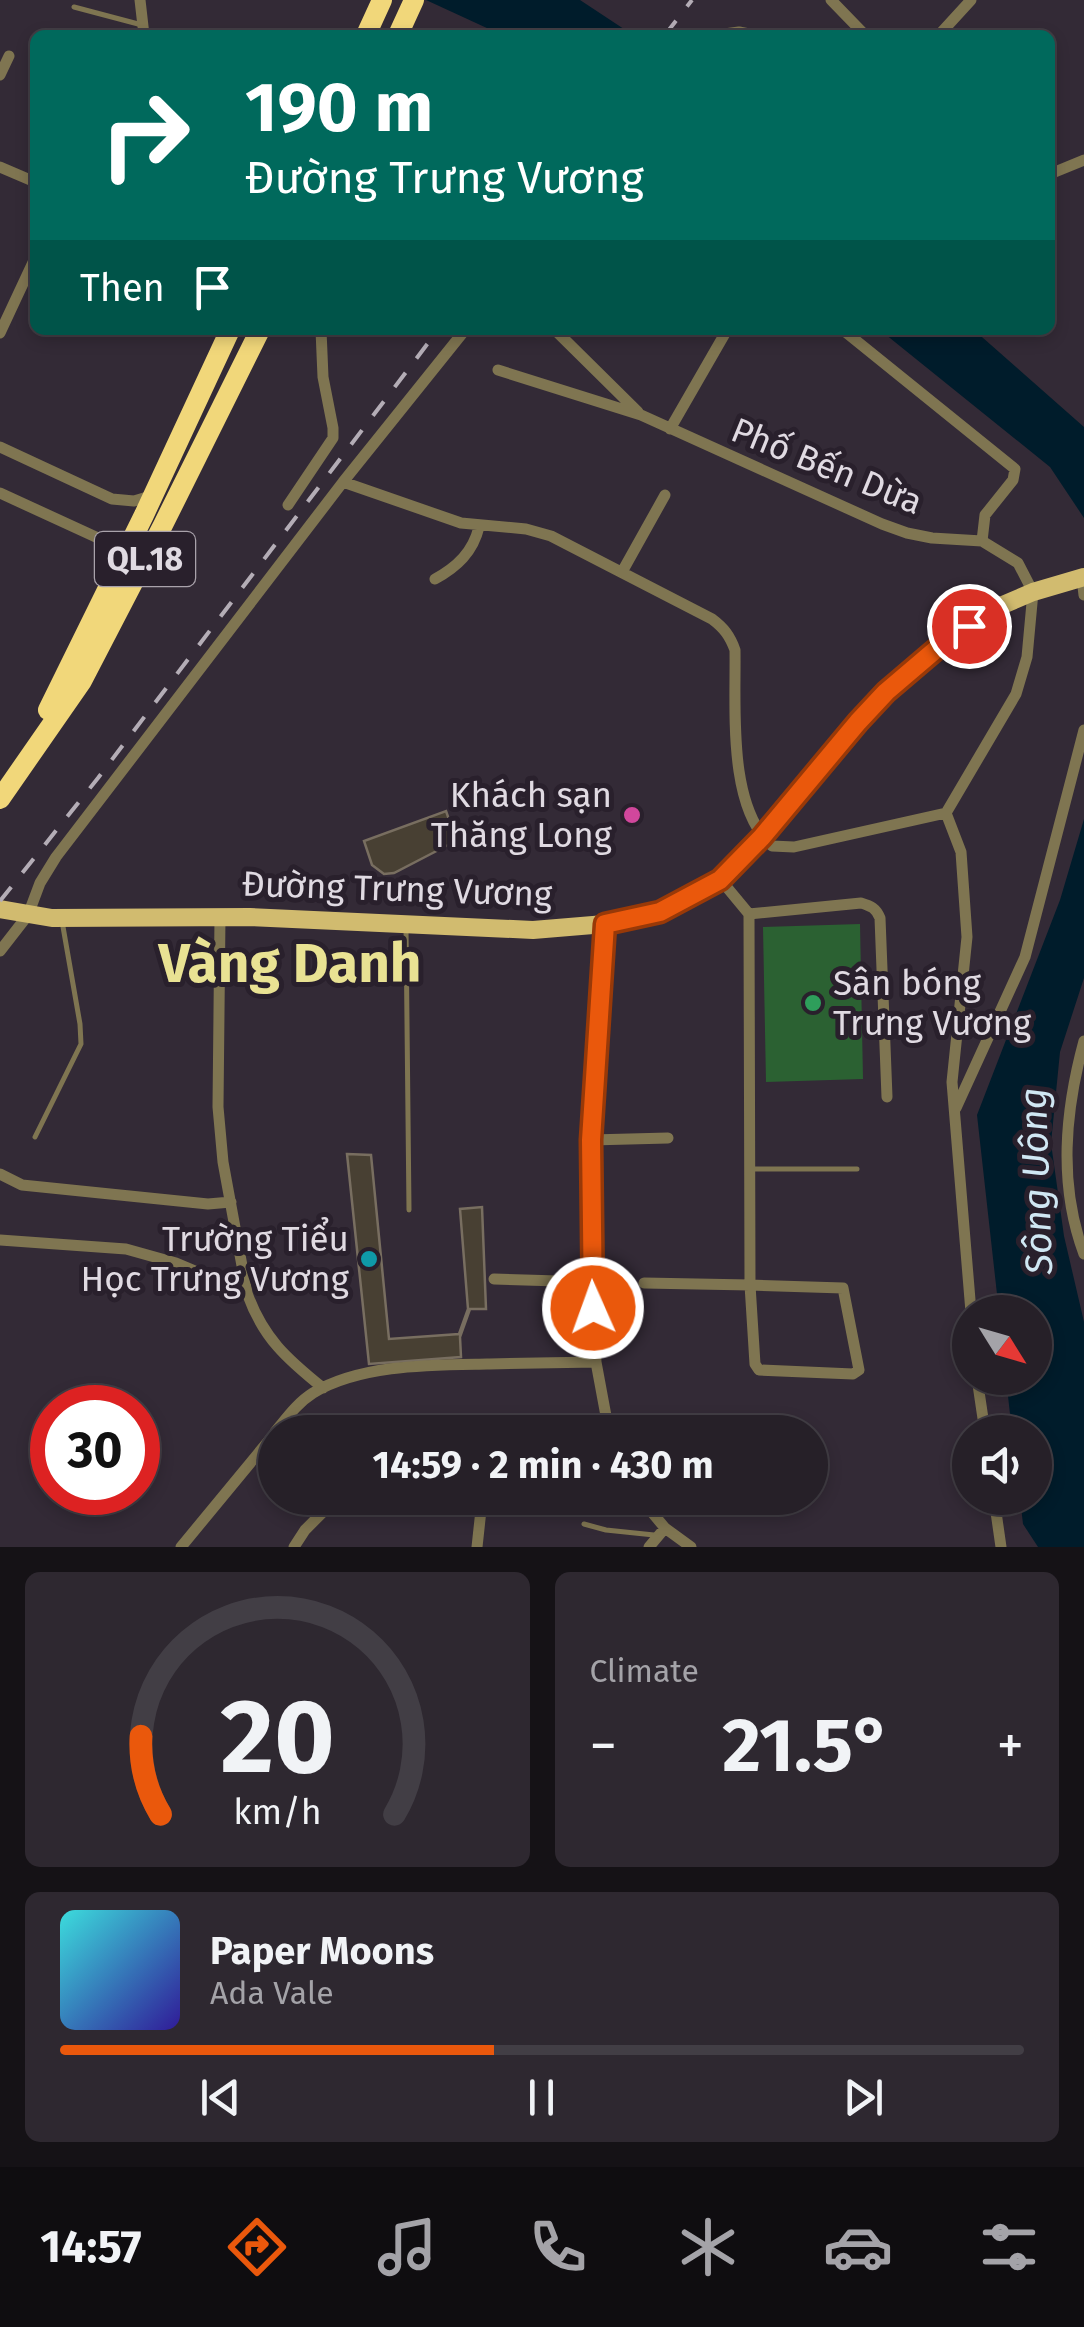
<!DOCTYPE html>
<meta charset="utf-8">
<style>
body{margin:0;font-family:"Fira Sans",sans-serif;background:#2e2830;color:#f1f3f6;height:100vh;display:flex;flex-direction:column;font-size:38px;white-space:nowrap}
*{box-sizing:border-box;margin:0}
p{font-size:32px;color:#a4a3a8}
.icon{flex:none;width:55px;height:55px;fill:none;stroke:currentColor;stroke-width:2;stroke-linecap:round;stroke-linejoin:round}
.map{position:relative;height:1547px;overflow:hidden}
.details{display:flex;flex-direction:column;gap:25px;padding:25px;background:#151216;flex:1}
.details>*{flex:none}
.guide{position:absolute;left:30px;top:30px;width:1025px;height:305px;border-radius:15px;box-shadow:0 5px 15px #0003,0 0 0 2px #423e45;background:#00695c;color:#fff;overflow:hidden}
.needle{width:65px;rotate:127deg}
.buttons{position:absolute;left:952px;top:1295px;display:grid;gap:20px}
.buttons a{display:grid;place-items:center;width:100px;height:100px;border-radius:50%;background:#262028;box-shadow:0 5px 15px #0003,0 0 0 2px #423e45;font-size:50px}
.speed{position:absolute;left:30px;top:1385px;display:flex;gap:20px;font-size:50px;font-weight:700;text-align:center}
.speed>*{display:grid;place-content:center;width:130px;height:130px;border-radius:50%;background:#262028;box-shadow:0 5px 15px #0003,0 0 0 2px #423e45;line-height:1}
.speed .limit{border:15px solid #d22;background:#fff;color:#111}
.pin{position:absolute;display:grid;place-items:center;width:85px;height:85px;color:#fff;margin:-42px;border:5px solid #fff;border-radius:50%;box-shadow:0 2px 10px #0007}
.me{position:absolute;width:110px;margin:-55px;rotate:358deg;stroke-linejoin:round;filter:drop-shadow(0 0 8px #0008)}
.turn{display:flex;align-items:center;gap:35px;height:210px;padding:0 50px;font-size:45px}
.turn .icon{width:130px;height:130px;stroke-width:2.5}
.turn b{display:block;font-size:70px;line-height:85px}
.then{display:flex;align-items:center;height:95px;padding:0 50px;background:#0003;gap:20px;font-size:38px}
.big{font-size:75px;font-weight:700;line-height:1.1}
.details .widget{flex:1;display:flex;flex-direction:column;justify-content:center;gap:15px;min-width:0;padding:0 35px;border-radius:15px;background:#2e2830}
.details .dial{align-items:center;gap:0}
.dial svg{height:260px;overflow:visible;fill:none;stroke:#423e45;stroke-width:7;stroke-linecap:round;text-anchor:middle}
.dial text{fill:#f1f3f6;stroke:none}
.song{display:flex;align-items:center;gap:30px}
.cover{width:120px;height:120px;border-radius:15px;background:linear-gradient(135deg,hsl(180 70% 55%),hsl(250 70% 35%))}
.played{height:10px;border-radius:5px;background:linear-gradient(90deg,#ea580c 45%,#423e45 45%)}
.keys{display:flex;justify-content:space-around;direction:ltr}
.heat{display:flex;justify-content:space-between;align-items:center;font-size:55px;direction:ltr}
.details .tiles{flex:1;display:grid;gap:25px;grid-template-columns:1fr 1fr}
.widget:last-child{grid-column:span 2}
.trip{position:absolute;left:258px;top:1415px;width:570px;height:100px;border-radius:50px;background:#262028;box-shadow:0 5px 15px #0003,0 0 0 2px #423e45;font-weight:700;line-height:100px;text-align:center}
.dock{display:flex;height:160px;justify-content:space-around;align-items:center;background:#0f0d10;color:#a4a3a8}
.dock .icon{width:70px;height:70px}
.dock .active{color:#ea580c}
.dock b{font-size:45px;color:#f1f3f6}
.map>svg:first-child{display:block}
.green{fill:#2b6132}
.water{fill:#001c2b}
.building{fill:#484033;stroke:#786e60;stroke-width:2.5}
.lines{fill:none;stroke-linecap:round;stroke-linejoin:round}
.lane{stroke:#7f7551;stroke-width:5}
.street{stroke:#7f7551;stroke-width:11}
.primary{stroke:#d1bb6f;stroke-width:18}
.highway{stroke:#f1d77a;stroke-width:20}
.rail{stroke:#b4adb6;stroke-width:4;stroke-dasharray:18 18;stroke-linecap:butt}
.route-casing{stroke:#983908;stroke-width:25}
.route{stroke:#ea580c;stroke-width:18}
.hotel-dot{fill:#d1479c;stroke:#29202c;stroke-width:4}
.leisure-dot{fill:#2e9e5b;stroke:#29202c;stroke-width:4}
.culture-dot{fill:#0f9aa8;stroke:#29202c;stroke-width:4}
.labels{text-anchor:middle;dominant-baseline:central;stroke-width:10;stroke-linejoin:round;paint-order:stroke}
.shield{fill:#29202c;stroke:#a9a2ab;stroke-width:2.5}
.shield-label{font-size:32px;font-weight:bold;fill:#e0dae2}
.street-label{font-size:35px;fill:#e0dae2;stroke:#29202c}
.poi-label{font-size:35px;fill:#e0dae2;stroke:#29202c;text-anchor:end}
.water-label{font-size:38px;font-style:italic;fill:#d0e7f3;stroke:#29202c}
.town-label{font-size:55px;font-weight:bold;fill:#e9e293;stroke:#29202c}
</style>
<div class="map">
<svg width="1084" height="1547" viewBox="0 0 1084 1547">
<rect width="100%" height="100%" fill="#332a36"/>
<path class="green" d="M860,924L863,1079L766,1082L763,927Z"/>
<path class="water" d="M426,0H580L633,35H502Z
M880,330H974L1084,427V518L1050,467Z
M1084,819V978L1060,1052L1051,1143L1064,1236L1084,1322V1547H1038L1023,1524L1020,1498H1035V1432H1012L1006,1378H1035V1312H999L977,1115L1060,900Z"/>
<path class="building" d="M446,811L453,831L450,844L394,873L384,874L372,865L364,841Z
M347,1154L371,1155L389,1339L459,1334L468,1309L460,1209L482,1207L486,1309H470L460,1337L461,1357L369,1364Z"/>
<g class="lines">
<path class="lane" d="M74,7L142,25
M406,928L409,1210
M35,1137L81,1044L80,1024L62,921
M751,1169H857
M584,1524L606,1530L654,1535"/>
<path class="street" d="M140,0L144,35
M831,0L865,35
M717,35L739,32L754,35
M939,35L971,0
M0,75L9,56
M0,167L35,182
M1050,174L1084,160
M555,330L638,412
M843,330L1015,469L1013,480L985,515L982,541
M0,333L35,258
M498,370L641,415L882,524L907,533L932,538L982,541L1018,563L1033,592L1027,657L1016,694L946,813
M670,429L727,330
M0,447L112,499L134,501L154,495
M343,482L461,523L526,529L551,536L712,619C724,628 730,636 735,650C736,707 727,806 772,846L794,847L946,813L961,852L967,937L952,1082L971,1312
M0,493L98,538L108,549L117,570
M288,505L333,438V428L323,377L321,330
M622,572L665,495
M1082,578L1084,595
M435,579C457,567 473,552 479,527
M720,879L749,914L861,903C871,906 876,908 880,918L887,1097
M220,917L218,1107L223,1162L247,1293C263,1338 287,1359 323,1388
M605,924L591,1140L592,1282L596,1362L609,1432
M0,951L28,915L40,883L56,857L343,482L465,330
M1084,1041C1065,1111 1058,1184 1084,1254
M956,1108L1025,957L1084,730
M591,1140L668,1138
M0,1174L22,1185L208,1204L231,1202
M0,1240L126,1249L176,1263L247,1293
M494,1279L592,1282
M644,1283L750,1285L755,1364L759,1370L853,1374L859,1370L843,1288L750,1285L749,914
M977,1378L985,1432
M275,1432C286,1419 297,1403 313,1393C361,1364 432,1365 487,1364C523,1363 559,1363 596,1362
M640,1498L665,1528L691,1547
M994,1498L1001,1547
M181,1547L275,1433
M294,1547L305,1530L328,1507
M477,1547L481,1510L485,1498
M649,1547L665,1528"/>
<path class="primary" d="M0,909L52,918L250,917L533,930L605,924L660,912L720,879L762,837L858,722L912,668L939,646L998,607L1033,592L1084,577"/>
<path class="highway" d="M366,35L382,0
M398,35L414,0
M48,710L144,515L230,330
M0,799L82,681L163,525L260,330"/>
<path class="rail" d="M665,35L692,0
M0,901L98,778L438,330"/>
</g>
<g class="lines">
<defs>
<path id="route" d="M593,1308L591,1140L605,924L660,912L720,880L762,837L858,722L886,692L940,646L969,626"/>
</defs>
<use href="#route" class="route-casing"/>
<use href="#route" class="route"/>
</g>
<circle class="hotel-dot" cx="632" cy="815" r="10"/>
<circle class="leisure-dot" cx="813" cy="1003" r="10"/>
<circle class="culture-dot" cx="369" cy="1259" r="10"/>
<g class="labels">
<rect class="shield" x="95" y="532" width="100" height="54" rx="8"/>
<g class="shield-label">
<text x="145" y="559">QL.18</text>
</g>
<g class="street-label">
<text transform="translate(827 466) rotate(22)">Phố Bến Dừa</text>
<text transform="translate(397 889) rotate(2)">Đường Trưng Vương</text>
</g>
<g class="poi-label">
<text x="612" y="795">Khách sạn<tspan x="612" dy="40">Thăng Long</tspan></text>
<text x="833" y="983" text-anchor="start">Sân bóng<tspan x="833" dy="40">Trưng Vương</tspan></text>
<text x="349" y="1239">Trường Tiểu<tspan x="349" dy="40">Học Trưng Vương</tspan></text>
</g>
<g class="water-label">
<text transform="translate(1036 1181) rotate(-92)">Sông Uông</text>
</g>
<g class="town-label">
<text x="290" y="964">Vàng Danh</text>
</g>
</g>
</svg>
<div class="buttons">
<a><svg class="needle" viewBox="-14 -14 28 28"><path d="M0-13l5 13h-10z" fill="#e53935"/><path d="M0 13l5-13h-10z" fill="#a4a3a8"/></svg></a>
<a><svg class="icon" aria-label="sound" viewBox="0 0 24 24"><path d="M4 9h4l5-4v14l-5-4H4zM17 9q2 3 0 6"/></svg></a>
</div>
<div class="speed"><div class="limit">30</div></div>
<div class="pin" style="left:969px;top:626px;background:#d93025"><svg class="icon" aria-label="arrive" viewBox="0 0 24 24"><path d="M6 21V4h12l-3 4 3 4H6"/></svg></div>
<svg class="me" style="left:593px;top:1308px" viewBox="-20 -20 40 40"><circle r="17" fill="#ea580c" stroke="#fff" stroke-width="3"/><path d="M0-11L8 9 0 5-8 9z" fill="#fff"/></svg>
<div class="trip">14:59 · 2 min · 430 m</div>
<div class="guide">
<div class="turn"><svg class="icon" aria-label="right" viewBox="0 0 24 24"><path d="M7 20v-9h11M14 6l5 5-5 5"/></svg><div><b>190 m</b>Đường Trưng Vương</div></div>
<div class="then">Then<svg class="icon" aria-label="arrive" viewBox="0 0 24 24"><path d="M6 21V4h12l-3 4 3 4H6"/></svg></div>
</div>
</div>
<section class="details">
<div class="tiles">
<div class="widget dial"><svg viewBox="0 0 100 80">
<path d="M14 69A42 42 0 1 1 86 69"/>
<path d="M14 69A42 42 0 0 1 8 45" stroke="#ea580c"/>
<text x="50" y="56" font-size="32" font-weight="700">20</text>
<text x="50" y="72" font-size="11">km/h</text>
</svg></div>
<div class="widget"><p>Climate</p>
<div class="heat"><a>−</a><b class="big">21.5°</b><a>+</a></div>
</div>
<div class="widget">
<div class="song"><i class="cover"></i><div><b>Paper Moons</b><p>Ada Vale</p></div></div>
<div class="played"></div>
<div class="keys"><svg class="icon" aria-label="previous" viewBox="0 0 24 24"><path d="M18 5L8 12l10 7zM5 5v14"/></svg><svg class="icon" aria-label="pause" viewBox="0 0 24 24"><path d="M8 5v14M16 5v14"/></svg><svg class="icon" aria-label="next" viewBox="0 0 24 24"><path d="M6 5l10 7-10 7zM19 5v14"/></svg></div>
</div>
</div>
</section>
<nav class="dock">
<b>14:57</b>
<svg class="icon active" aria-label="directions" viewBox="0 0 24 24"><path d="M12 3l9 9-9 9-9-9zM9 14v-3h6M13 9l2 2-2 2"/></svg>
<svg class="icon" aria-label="music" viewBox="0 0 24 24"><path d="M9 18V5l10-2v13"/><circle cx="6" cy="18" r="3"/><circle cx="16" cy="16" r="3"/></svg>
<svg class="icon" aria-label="phone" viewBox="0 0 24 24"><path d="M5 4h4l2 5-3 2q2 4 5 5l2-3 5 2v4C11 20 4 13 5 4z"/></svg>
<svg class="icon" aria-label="climate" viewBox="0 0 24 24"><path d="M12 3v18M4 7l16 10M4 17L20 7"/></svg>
<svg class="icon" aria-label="car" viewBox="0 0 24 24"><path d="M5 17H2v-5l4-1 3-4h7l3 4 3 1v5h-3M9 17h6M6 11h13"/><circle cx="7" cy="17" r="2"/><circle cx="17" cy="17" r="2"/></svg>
<svg class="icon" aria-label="filters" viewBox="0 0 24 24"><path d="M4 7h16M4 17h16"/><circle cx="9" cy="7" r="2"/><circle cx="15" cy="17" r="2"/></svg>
</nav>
